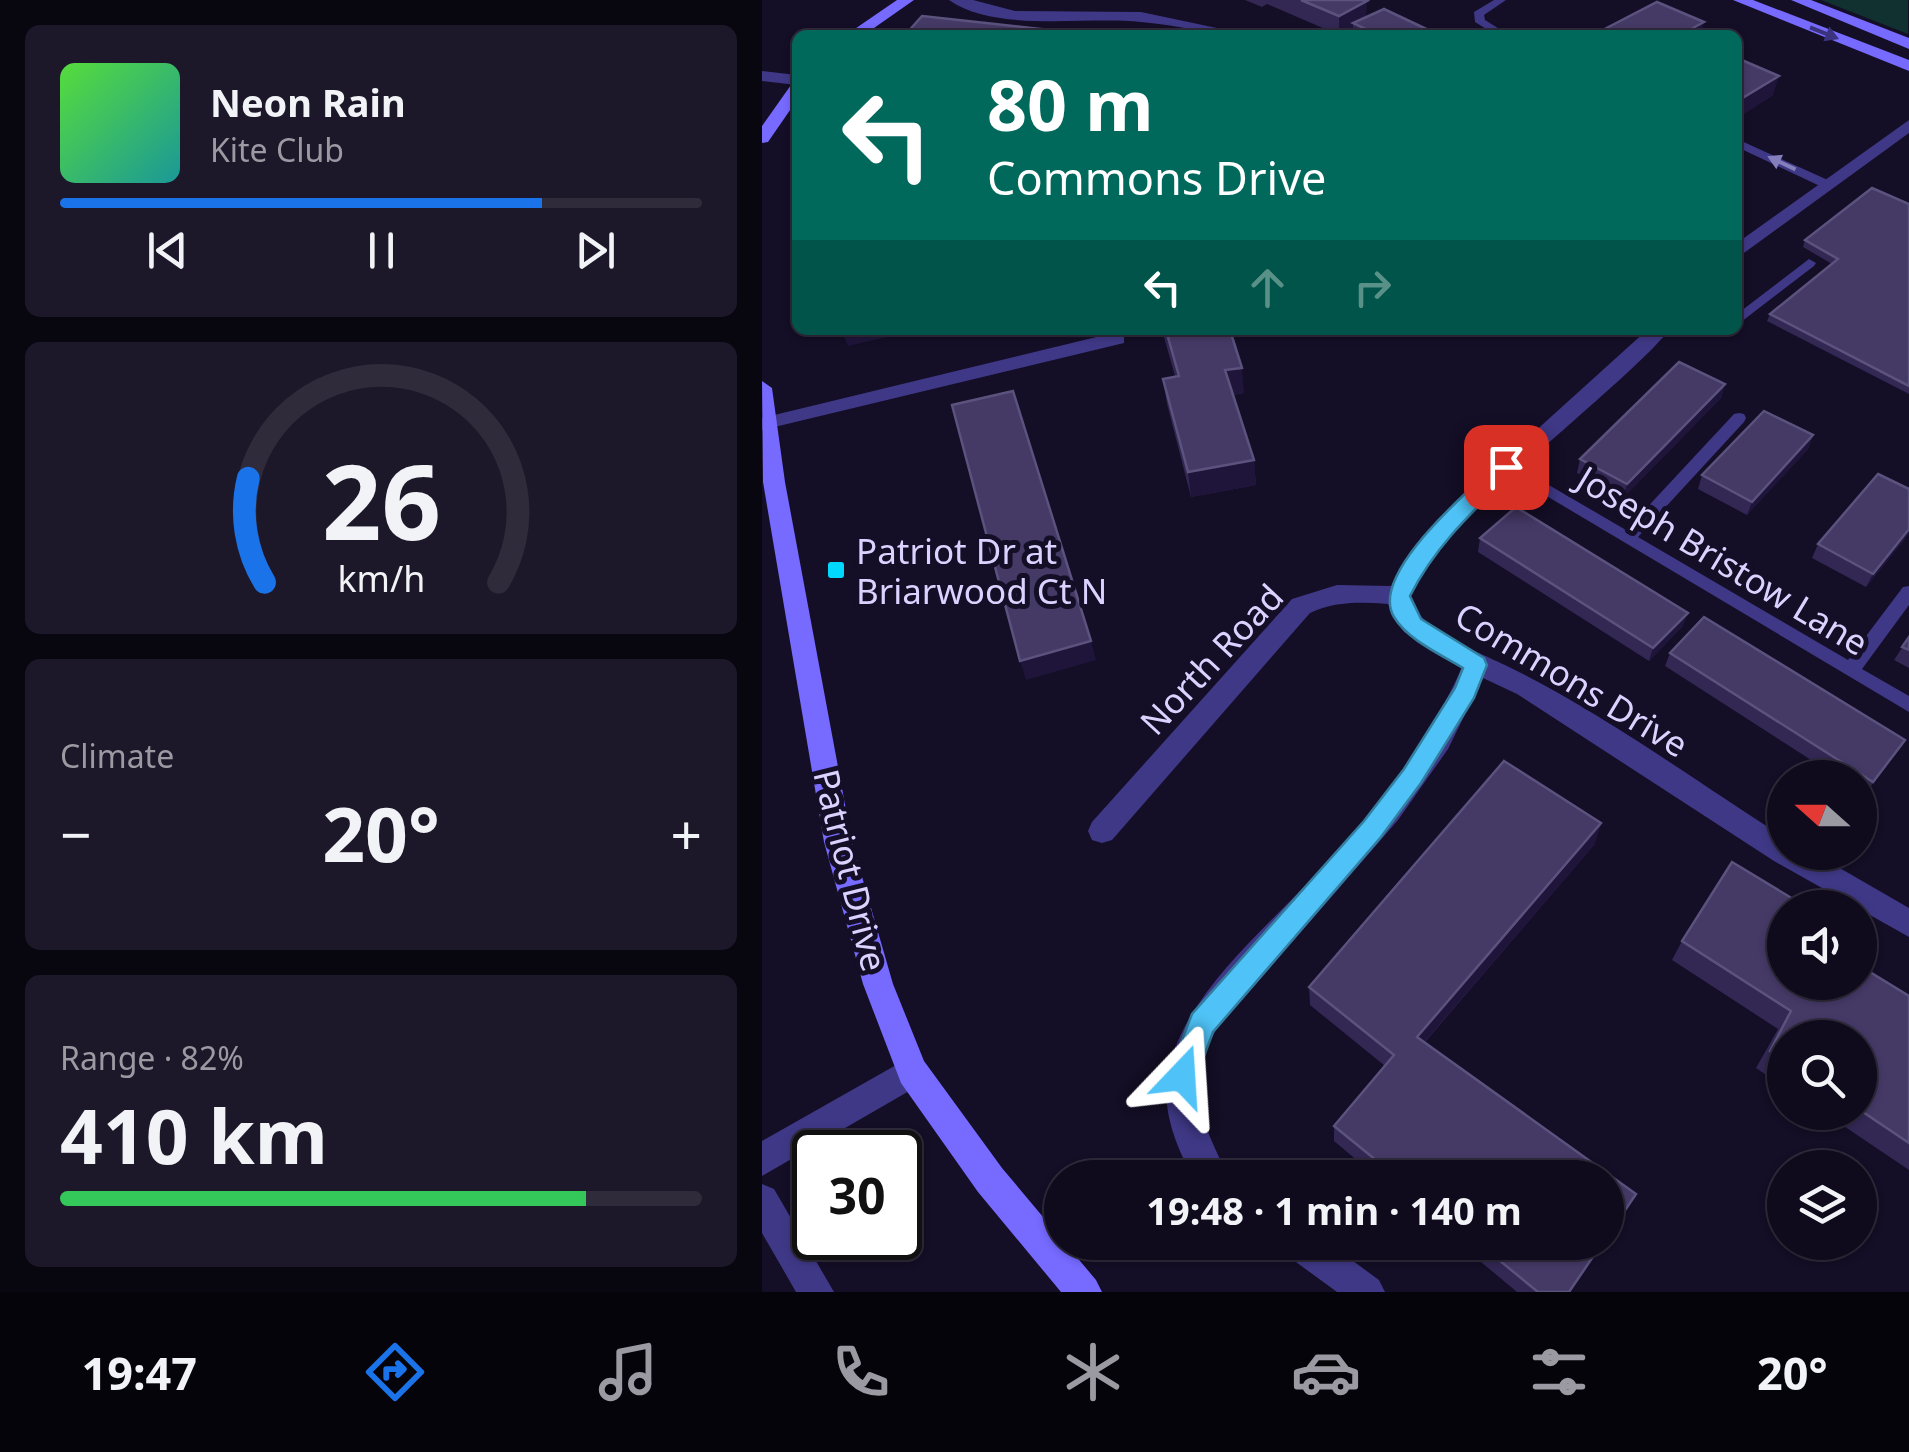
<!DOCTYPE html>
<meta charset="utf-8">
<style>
body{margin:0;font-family:"Noto Sans",sans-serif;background:#1d1829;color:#f1f3f6;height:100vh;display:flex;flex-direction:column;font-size:38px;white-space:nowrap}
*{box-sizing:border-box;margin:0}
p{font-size:32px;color:#9b9aa3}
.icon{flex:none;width:55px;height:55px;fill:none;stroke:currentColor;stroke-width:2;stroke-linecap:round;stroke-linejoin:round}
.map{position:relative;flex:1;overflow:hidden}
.details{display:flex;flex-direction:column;gap:25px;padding:25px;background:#08060f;width:762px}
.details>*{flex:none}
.hud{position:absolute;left:30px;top:30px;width:950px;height:305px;border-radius:15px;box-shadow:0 2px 8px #0004,0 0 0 2px #2f2b3b;background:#00695c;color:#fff;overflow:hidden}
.needle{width:65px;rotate:291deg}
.tools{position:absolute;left:1005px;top:760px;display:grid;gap:20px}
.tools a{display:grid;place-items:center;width:110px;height:110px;border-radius:50%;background:#0f0a1c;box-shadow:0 2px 8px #0004,0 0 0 2px #2f2b3b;font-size:50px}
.speed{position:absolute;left:30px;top:1130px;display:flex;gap:20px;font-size:50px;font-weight:700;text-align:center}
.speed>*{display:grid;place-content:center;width:130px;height:130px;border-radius:50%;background:#0f0a1c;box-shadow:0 2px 8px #0004,0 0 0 2px #2f2b3b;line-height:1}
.speed .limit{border:5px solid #111;border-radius:15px;background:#fff;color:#111}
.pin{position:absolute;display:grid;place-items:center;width:85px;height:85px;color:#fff;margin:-42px;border-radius:20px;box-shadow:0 5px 15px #0006}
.me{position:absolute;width:110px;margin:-55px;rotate:20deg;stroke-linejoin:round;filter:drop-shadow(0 0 8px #0008)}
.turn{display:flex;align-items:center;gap:35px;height:210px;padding:0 30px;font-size:45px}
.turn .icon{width:130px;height:130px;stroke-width:2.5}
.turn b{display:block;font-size:70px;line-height:85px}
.lanes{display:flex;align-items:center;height:95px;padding:0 30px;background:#0003;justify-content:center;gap:50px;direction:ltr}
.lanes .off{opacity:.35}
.big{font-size:75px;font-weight:700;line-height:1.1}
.details .tile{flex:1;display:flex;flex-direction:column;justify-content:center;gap:15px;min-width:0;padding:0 35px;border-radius:15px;background:#1d1829}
.details .dial{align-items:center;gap:0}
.dial svg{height:260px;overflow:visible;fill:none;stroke:#2f2b3b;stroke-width:7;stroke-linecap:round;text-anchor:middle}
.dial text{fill:#f1f3f6;stroke:none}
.song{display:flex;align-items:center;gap:30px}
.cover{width:120px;height:120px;border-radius:15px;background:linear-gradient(135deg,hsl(110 70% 55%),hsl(180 70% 35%))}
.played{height:10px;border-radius:5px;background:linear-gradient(90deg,#1a73e8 75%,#2f2b3b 75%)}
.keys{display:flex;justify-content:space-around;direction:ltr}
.heat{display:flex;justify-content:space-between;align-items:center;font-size:55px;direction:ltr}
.charge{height:15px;border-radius:8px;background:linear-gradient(90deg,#34c759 82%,#2f2b3b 0)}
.trip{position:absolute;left:282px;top:1160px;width:580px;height:100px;border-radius:50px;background:#0f0a1c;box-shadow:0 2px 8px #0004,0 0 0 2px #2f2b3b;font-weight:700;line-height:100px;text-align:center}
.tab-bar{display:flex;height:160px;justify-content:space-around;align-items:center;background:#06040b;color:#9b9aa3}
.tab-bar .icon{width:70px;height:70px}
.tab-bar .current{color:#1a73e8}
.tab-bar b{font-size:45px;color:#f1f3f6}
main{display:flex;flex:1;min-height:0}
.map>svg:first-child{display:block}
.green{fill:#113030}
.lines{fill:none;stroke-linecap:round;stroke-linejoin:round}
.lane{fill:#3f3886;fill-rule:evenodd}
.street{fill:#3f3886;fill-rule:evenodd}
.secondary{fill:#766aff;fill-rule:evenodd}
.wall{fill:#332754}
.shaded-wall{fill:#1f153a}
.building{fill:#453966;stroke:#5c527e;stroke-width:2.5}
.oneway{fill:#3b337d}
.oneway2{fill:#857ebc}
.route{fill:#4fc3f7;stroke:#337fa1;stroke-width:2.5}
.poi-dot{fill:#00d8fe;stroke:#140e26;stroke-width:4}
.labels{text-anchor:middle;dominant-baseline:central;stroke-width:10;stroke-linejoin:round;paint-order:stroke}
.poi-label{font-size:35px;fill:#dbd3ff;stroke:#140e26;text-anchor:start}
.street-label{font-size:35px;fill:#dbd3ff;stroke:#140e26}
</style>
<main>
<section class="details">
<div class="tile">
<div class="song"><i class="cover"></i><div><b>Neon Rain</b><p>Kite Club</p></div></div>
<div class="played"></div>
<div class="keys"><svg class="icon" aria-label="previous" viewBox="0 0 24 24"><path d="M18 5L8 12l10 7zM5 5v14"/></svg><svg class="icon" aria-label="pause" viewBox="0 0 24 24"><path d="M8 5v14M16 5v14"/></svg><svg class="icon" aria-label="next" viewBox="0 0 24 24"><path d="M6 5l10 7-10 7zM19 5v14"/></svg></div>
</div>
<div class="tile dial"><svg viewBox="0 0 100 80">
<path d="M14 69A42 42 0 1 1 86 69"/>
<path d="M14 69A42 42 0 0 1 9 37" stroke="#1a73e8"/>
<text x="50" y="56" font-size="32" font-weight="700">26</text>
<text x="50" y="72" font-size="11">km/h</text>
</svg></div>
<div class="tile"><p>Climate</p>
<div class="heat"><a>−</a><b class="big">20°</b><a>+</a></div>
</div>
<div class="tile"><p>Range · 82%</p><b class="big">410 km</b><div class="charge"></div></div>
</section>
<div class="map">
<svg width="1147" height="1292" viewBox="0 0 1147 1292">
<rect width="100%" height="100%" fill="#140e26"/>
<path class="green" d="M1059,0H1146V34Z"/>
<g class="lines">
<path class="lane" d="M732,0H744L722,15L723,20L747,35H734L713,22L712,12Z
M975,139L1068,181L1070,184L1060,187L975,147Z
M1047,259L1054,263L1052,266L975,325V314Z
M948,330H971L960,337Z
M977,413L982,414L984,418L982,422L876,537L1086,660L1141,587L1147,586V605L1100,669L1147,696V712L736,467L744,462L749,463L864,530L972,414Z"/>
<path class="street" d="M187,0H211L253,11L379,12L488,35C450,35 416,25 379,22C323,16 234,33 187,0Z
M0,71L35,75V85L0,81Z
M1147,120V133L975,258V243Z
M885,330H907C865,385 653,542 649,596C647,626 728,657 751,669C841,713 936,783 1022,837V852H1050L1147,908V937L1012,861L755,694L721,678L686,749L636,820L454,1030C418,1093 442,1119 466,1178H431C413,1144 398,1107 407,1069C423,993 506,927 557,871C614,809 666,745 700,667L642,632L626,604C599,602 573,601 548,613L350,840L340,843L330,840L326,831L330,822L530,599L575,585L629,586L674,521Z
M355,332L362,333V343L0,430V418L4,417Z
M150,1056L161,1061L166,1072L161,1083L0,1176V1141Z
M0,1184L12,1189L72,1292H34L0,1233Z
M518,1242H565L617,1280L623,1292H575L523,1254Z"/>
<path class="secondary" d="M135,0H152L102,35H84Z
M971,0H991L1147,60V71Z
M1029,0H1049L1147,38V49Z
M35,83V100L6,142L0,143V126L29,85Z
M0,381L10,388L23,482L90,842L131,984L162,1061L240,1168L334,1280L340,1292H299L216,1192L139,1083L101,984L62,842L1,482Z"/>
</g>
<path class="wall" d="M483,0H601L604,17L677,35H591V27L577,35L505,4L500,7Z
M975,58L1011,95L977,117L975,116Z
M1147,204V394L1005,321L1008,314L1070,264L1041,247L1043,240Z
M400,330H468L482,393L471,395L492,460L494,485L429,497L405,404L401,379L413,376Z
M963,384L959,398L861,498L815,473L818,459Z
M1051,435L1046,449L985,515L936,489L940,475Z
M1147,534L1104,587L1050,558L1056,544Z
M718,538L921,626L887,661L716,552Z
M1147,637V668L1132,660Z
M908,653L1134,752L1103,794L1098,791V778H1077L903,666Z
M839,823L832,845L663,1042L845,1178H616L572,1141V1126L623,1066L548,1005L547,987Z
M920,941L1022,982L1147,996V1170L1061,1112H1098V1038H1022V1087L994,1068L1016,1029L910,960Z
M695,1242H841L807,1292H755Z"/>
<path class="shaded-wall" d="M605,1L604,20L591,23V27L577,35V16Z
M942,22L939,35H918Z
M1017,76L1011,95L977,117L982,97Z
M79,330H155L86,346Z
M480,368L482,393L466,396L463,370Z
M963,384L959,398L861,498L865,484Z
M1051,435L1046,449L985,515L990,502Z
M492,460L494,485L429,497L426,472Z
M1147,529V534L1104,587L1111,574Z
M926,613L921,626L887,661L891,648Z
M329,641L334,660L264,680L258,661Z
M839,823L832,845L652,1054L655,1037Z"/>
<path class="building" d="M539,0H601L605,1L577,16Z
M895,2L942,22L918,35H831Z
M622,9L677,35H616L591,23Z
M160,16L333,35L144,34Z
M975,58L1017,76L982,97L975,94Z
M1110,188L1147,204V386L1008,314L1076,259L1043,240Z
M404,330H468L480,368L463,370L492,460L426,472L401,379L417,376Z
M917,362L963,384L865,484L818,459Z
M251,391L329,641L258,661L190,405Z
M1002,411L1051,435L990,502L940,475Z
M1116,474L1147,489V529L1111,574L1056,544Z
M754,507L926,613L891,648L718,538Z
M942,617L1143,740L1111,782L908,653Z
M1147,637V650L1140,647Z
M742,761L839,823L655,1037L874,1194L845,1237V1178H636L572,1126L632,1055L547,987Z
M970,862L1046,908H1022V982H1098V966L1147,996V1143L1098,1110V1038H1022V1061L1008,1051L1029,1011L920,941Z
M715,1242H841L807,1292H776Z"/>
<defs><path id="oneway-solid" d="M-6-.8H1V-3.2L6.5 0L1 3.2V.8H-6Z" transform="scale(2.5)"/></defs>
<use class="oneway" href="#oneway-solid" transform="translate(1062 33) rotate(22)"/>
<use class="oneway2" href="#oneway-solid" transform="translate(1020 163) rotate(-155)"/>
<path class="route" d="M744,460L754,467L751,472C711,511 673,546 648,596L659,619L722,658L725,665L712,698L659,783L619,837L451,1032L431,1086L420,1090L410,1086L406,1076L430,1014L602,821L642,769L693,688L701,668C678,654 646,640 632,617C606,574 709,489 737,462Z"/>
<rect class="poi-dot" x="64" y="560" width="20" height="20" rx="5"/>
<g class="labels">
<g class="poi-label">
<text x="94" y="550">Patriot Dr at<tspan x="94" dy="40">Briarwood Ct N</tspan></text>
</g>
<g class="street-label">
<text transform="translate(961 560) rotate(31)">Joseph Bristow Lane</text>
<text transform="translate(449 659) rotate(-47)">North Road</text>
<text transform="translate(810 679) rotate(31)">Commons Drive</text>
<text transform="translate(89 870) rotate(76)">Patriot Drive</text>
</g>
</g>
</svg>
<div class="tools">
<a><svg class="needle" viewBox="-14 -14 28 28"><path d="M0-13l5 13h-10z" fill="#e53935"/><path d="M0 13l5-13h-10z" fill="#9b9aa3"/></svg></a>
<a><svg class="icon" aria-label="sound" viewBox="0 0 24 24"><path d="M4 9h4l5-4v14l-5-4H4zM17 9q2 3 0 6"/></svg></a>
<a><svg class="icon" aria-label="search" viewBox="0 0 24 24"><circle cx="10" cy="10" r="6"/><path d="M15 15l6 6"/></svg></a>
<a><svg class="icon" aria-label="layers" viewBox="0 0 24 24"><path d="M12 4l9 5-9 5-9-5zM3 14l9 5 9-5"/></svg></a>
</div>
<div class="speed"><div class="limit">30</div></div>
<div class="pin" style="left:744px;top:467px;background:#d93025"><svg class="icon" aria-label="arrive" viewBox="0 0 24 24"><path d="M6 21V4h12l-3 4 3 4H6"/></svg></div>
<svg class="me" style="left:420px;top:1076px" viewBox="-20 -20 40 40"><path d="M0-17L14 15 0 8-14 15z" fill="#4fc3f7" stroke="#fff" stroke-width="4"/></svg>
<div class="trip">19:48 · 1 min · 140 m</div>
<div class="hud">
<div class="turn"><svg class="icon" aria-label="left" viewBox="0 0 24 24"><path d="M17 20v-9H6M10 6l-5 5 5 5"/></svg><div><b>80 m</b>Commons Drive</div></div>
<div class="lanes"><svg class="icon" aria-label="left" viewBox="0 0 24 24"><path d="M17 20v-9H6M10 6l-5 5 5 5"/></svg><svg class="icon off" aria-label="ahead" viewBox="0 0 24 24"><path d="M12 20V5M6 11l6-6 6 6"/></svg><svg class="icon off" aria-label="right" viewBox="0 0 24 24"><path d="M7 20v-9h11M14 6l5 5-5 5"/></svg></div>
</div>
</div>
</main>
<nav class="tab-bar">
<b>19:47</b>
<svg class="icon current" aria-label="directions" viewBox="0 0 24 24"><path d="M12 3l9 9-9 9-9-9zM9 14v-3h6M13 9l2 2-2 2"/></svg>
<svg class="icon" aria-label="music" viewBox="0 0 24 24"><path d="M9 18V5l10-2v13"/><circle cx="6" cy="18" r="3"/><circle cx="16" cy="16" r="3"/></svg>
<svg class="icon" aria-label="phone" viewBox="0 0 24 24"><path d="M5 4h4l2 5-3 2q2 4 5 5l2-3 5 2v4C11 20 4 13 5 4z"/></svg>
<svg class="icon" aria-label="climate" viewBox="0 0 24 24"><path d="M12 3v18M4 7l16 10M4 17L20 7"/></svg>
<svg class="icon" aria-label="car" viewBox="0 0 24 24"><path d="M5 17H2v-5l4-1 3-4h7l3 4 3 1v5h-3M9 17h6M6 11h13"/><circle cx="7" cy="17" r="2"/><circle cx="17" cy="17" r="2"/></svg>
<svg class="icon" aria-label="filters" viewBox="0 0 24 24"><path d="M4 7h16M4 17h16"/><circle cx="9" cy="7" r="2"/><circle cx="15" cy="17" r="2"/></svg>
<b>20°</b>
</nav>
